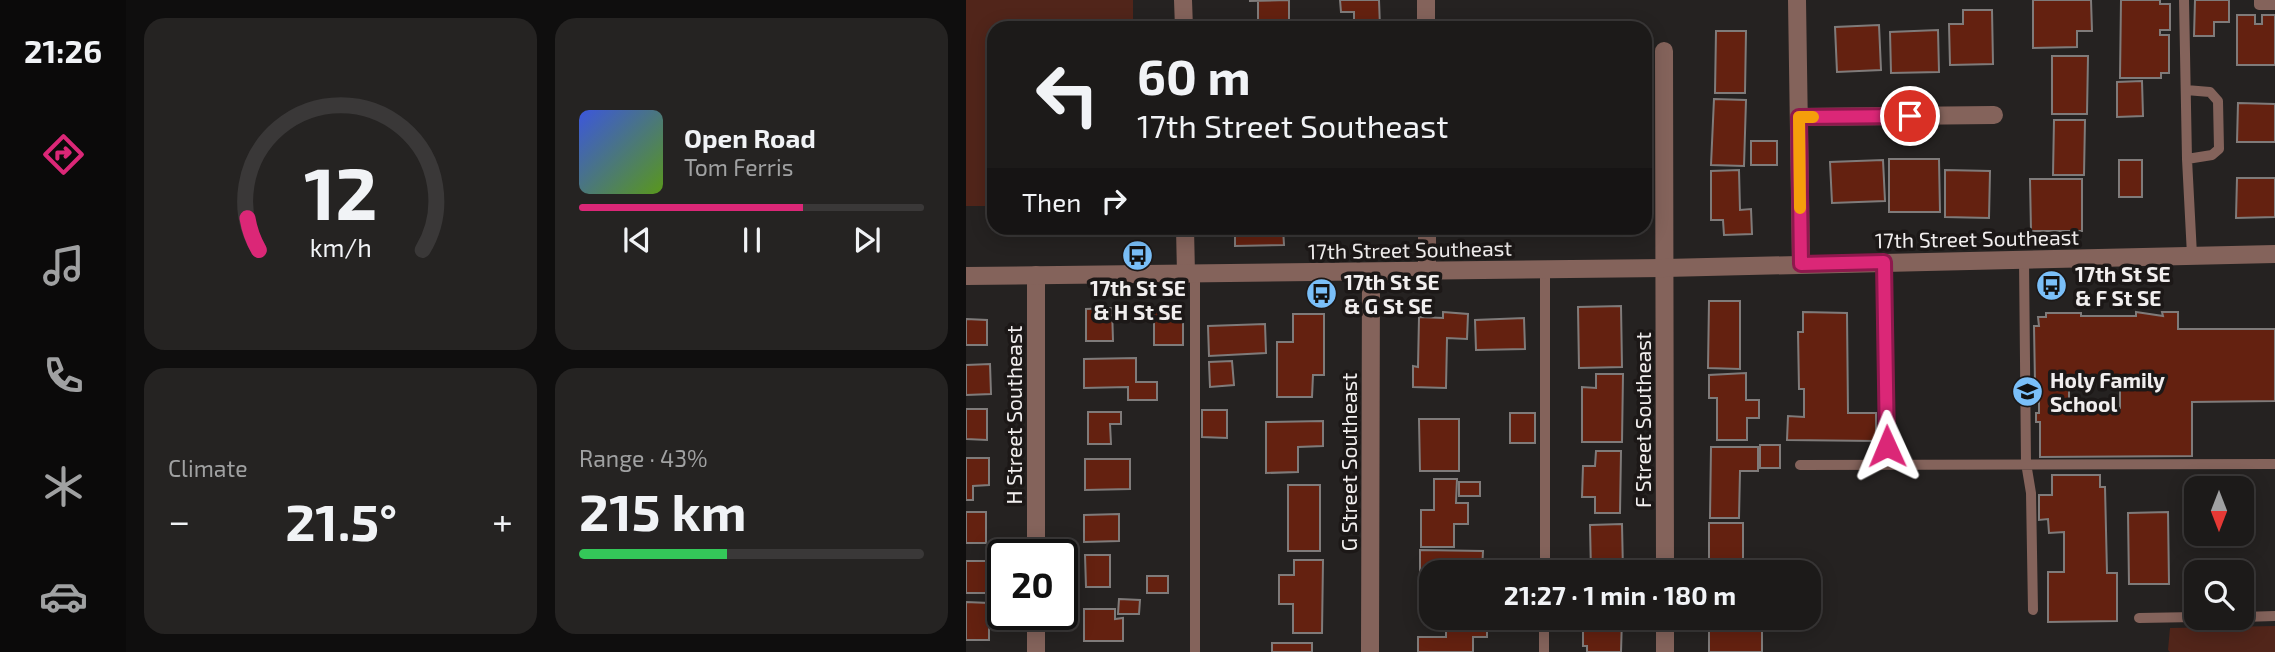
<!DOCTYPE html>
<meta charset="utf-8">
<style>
body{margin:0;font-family:"Exo 2",sans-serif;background:#252322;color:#f1f3f6;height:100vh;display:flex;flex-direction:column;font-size:26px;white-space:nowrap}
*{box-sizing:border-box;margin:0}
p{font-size:23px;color:#a0a1a2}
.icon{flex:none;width:38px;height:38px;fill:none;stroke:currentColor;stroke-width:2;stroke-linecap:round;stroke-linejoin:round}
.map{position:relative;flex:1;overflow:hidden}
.panel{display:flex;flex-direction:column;gap:18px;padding:18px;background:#0f0e0e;width:840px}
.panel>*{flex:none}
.guide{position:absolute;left:21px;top:21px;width:665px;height:214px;border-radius:21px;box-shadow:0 4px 18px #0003,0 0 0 2px #3a3838;background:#1c1a19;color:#f1f3f6;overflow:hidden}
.needle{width:46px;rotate:180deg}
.controls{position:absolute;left:1218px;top:476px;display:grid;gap:14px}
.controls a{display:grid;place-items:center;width:70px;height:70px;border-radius:14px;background:#1c1a19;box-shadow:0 4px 18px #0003,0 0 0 2px #3a3838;font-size:35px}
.speed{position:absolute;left:21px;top:539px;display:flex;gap:14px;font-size:35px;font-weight:700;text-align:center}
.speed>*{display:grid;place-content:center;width:91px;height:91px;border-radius:50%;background:#1c1a19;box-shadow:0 4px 18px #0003,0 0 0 2px #3a3838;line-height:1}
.speed .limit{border:4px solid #111;border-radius:10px;background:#fff;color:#111}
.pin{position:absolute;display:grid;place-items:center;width:60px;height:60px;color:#fff;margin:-30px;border:4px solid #fff;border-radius:50%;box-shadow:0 2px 7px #0007}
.me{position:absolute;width:77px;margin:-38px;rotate:359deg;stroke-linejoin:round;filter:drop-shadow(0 0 5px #0008)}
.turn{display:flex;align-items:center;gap:24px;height:147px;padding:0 35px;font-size:32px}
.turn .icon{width:91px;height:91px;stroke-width:2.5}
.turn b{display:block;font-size:49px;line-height:60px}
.then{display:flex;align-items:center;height:66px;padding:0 35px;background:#0003;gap:14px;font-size:26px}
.big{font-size:52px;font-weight:700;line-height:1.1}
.panel .widget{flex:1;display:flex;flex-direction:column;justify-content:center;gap:10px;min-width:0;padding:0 24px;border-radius:21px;background:#252322}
.panel .dial{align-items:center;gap:0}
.dial svg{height:182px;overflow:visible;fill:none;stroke:#3a3838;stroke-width:7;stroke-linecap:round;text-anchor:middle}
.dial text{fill:#f1f3f6;stroke:none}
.song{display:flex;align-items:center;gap:21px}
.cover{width:84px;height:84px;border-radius:10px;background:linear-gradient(135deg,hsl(230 70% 55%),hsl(90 70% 35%))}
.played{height:7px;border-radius:4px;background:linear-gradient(90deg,#db2777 65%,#3a3838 65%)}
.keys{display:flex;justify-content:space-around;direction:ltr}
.heat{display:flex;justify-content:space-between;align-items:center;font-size:38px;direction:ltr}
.charge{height:10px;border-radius:5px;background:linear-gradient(90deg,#34c759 43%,#3a3838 0)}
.panel .tiles{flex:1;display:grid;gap:18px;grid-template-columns:repeat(2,1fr)}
.trip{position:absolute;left:453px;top:560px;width:402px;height:70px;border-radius:21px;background:#1c1a19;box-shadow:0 4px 18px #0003,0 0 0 2px #3a3838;font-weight:700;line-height:70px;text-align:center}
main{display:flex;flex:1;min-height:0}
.tabs{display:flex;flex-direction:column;width:126px;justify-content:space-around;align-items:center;background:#0b0a0a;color:#a0a1a2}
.tabs .icon{width:49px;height:49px}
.tabs .active{color:#db2777}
.tabs b{font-size:32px;color:#f1f3f6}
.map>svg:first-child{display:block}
.green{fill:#51251a}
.building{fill:#642110;stroke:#7f7b7a;stroke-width:2;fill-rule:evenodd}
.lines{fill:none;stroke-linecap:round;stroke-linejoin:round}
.service{stroke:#84635b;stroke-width:10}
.minor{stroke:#84635b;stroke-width:18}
.tertiary{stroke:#84635b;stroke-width:18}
.route-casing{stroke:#8e194d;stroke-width:18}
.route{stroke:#db2777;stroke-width:12}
.slow{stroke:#f59e0b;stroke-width:12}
.labels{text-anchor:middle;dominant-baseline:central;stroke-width:7;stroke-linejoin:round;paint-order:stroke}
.street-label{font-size:21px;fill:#f1eeee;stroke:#1c1817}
.poi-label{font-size:21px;font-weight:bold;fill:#f1eeee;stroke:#1c1817;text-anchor:start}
</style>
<main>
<nav class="tabs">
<b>21:26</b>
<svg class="icon active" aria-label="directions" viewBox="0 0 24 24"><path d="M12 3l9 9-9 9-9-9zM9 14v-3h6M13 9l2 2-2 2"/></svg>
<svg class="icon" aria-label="music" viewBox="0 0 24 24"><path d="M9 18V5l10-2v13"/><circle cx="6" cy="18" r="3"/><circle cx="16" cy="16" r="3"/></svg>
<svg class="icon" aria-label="phone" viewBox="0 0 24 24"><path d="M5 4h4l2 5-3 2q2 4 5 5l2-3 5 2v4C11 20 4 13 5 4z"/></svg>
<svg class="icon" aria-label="climate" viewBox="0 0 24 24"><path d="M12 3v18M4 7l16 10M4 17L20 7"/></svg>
<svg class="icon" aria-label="car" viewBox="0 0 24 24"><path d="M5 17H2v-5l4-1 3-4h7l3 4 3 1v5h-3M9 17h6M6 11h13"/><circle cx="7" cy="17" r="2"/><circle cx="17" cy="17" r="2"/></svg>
</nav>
<section class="panel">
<div class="tiles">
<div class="widget dial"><svg viewBox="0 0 100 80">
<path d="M14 69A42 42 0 1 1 86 69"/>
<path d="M14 69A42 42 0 0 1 9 55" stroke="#db2777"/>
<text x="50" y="56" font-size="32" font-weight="700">12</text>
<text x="50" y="72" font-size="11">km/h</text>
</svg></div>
<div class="widget">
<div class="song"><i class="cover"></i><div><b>Open Road</b><p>Tom Ferris</p></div></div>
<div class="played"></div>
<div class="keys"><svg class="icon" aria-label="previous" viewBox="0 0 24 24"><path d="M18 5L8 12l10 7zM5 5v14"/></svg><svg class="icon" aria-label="pause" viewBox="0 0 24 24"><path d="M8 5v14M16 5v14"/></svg><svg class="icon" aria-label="next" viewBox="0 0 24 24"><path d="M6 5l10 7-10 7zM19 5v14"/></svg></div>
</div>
<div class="widget"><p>Climate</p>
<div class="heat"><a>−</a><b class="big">21.5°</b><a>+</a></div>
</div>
<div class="widget"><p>Range · 43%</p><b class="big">215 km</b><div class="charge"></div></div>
</div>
</section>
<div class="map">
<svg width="1309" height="652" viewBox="0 0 1309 652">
<rect width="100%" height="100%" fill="#252221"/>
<path class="green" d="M0,0H167V28H28V206H0Z
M1309,626V652H1204L1202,650L1204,628Z"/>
<path class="building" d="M323,0V24L292,23V1H283Z
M374,0H413L414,27L388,28V12H375Z
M1067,0H1125L1126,31H1111V47L1067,48Z
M1155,0H1194V4H1204V30H1194V35H1203V73H1195V78H1154Z
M1229,0H1263V22H1248V36H1228Z
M997,10H1026L1027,64L984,65L983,24H997Z
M1271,15H1289V24H1296V15H1309V65H1271Z
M913,25L915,70L871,72L869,27Z
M972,30L973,72L925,73L924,32Z
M750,31H780L779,93H749Z
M1086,56H1122L1121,114H1086Z
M1176,81L1177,116L1151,117V82Z
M748,99L780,100L778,166L745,165Z
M1272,103L1309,104V142H1271Z
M1088,120H1119L1118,175H1087Z
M785,141H811V165H785Z
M923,159H973L974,212H923Z
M917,160L919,201L866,203L864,162Z
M1153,160H1176V197H1153Z
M773,170L774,210L785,209L786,234L758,235L757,220H745V171Z
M979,170L1024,171L1023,218L979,217Z
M1271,178H1309V217L1270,218Z
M1064,179H1116V231H1065Z
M269,228H317L318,245L269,246Z
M743,301H774V369L742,368Z
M655,306L656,367L613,368L612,307Z
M146,308L147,341H120V309Z
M188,312H217V345H188Z
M477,312L502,314L501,339L481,338L480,388L447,387V366L452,367L453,317L477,318Z
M837,312L881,313L882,413H910V441L821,440L822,416L838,417V389H833L832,332H837Z
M1170,312L1197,316L1196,312H1212V329H1309V401L1226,402V456L1074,457V422H1070V413H1073V383H1069L1068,326H1073L1072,317H1080V313H1115V316H1170ZM1103,376H1154V408L1103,409Z
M327,314H358V375H347L346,397H311V342H327Z
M558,318L559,349L510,350L509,320Z
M0,319L21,320V345H0Z
M299,324L300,353L243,356L242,326Z
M170,358V382H191V400H162V387L118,388V359Z
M266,361L268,385L244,387L243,362Z
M24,364L25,394L0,395V365Z
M780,373V400H793V418H781V440H751V398H743V375Z
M630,374H657L656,442H616V387L630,388Z
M0,409H21V440L0,439Z
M236,410H261V438L236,437Z
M122,412H155V424H144L145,444H122Z
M544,413H569V443H544Z
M453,419H493V471H454Z
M357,421V446L332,447V472L300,473V422Z
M794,445H814V468H794Z
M745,447H792V471H774L773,518H744Z
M630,451H655L654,513H629V497H616L617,466H629Z
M0,458H23V485L7,486V500H0Z
M119,459H164V489L119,490Z
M1086,475H1134V487H1139L1141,573H1151V621L1082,622V572H1098V532L1083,533L1082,519L1073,520V495H1086Z
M468,479H491L490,503H502V524H488V547H455V510H468Z
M493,482H514V496H493Z
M322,485H354V551H322Z
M0,512H20V543H0Z
M1202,512L1203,584H1163L1162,513Z
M153,514V541L118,542V515Z
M743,523H777V572H743Z
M656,524L657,572H625L624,525Z
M454,550L517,551L516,572H466V575H454Z
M119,555H144V587H120Z
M328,560H357L356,633H327V604H313V575H328Z
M0,561H21L20,593H0Z
M181,576H202V593H181Z
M153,599L174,600L173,614H152Z
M0,602L23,603V640H0Z
M118,609H149V619L157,618V641H118Z
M622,618H656L655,652H621V646H617V631H622Z
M743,618H772V625H796V652H743Z
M480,621L521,622V637H507V652H452V637H480Z
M306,643H346V652H306Z"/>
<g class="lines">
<path class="service" d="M1218,0L1221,159L1226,255
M1293,0V5H1309
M1220,90L1244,92L1252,101L1253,149L1246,155L1221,159
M1058,259L1060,463L1065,493L1067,610
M918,262L921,464
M229,273V652
M834,465L1309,464
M579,572V270
M1276,617L1309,616
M1173,618L1230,617
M578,652V618"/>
<path class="minor" d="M217,0L218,28
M460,0V28
M831,0L835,264
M698,51L699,572
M833,117L1028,115
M219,228L220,274
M461,228V272
M70,275V555
M70,614V652
M699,618V652
M404,652L405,272"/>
<path class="tertiary" d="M0,276L699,268L1309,254"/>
</g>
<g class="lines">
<defs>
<path id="route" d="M921,446L918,262L835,264L833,117L944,116"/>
</defs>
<use href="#route" class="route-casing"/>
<use href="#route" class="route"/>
<path class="slow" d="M834,208L833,117H847"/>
</g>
<defs>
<symbol id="bus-disc" viewBox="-11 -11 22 22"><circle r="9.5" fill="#7abff8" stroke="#1c1817"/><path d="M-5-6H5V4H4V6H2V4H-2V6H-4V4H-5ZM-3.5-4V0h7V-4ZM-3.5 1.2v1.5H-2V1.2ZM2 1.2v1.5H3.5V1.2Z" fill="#111"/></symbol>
<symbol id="school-disc" viewBox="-11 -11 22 22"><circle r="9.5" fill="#7abff8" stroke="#1c1817"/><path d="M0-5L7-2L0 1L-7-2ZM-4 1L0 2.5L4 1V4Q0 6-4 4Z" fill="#111"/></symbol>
</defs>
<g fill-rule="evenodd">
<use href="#bus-disc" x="154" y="238" width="35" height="35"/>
<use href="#bus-disc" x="1068" y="268" width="35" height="35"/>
<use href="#bus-disc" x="338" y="276" width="35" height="35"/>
<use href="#school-disc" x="1044" y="374" width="35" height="35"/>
</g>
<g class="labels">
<g class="street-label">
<text transform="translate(1011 238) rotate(-1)">17th Street Southeast</text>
<text transform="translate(444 249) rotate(-1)">17th Street Southeast</text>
<text transform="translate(47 415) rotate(-90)">H Street Southeast</text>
<text transform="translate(676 420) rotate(-90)">F Street Southeast</text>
<text transform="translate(382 462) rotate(-90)">G Street Southeast</text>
</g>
<g class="poi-label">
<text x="1109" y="273">17th St SE<tspan x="1109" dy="24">&amp; F St SE</tspan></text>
<text x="378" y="281">17th St SE<tspan x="378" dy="24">&amp; G St SE</tspan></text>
<text x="172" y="287" text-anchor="middle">17th St SE<tspan x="172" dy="24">&amp; H St SE</tspan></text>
<text x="1084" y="379">Holy Family<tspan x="1084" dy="24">School</tspan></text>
</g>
</g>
</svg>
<div class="controls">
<a><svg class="needle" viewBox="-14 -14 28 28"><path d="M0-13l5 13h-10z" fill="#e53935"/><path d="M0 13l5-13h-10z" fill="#a0a1a2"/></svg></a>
<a><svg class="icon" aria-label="search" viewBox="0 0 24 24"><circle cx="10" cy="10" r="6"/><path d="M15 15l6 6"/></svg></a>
</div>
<div class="speed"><div class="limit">20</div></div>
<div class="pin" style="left:944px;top:116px;background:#d93025"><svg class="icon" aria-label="arrive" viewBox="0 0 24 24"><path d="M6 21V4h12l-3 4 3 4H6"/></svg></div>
<svg class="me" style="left:921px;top:446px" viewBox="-20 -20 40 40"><path d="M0-17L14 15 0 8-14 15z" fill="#db2777" stroke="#fff" stroke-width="4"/></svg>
<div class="trip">21:27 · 1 min · 180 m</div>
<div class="guide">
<div class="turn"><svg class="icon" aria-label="left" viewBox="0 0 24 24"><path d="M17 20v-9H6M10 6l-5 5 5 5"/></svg><div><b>60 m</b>17th Street Southeast</div></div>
<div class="then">Then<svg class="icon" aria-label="right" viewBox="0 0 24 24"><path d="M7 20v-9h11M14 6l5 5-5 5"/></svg></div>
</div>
</div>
</main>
